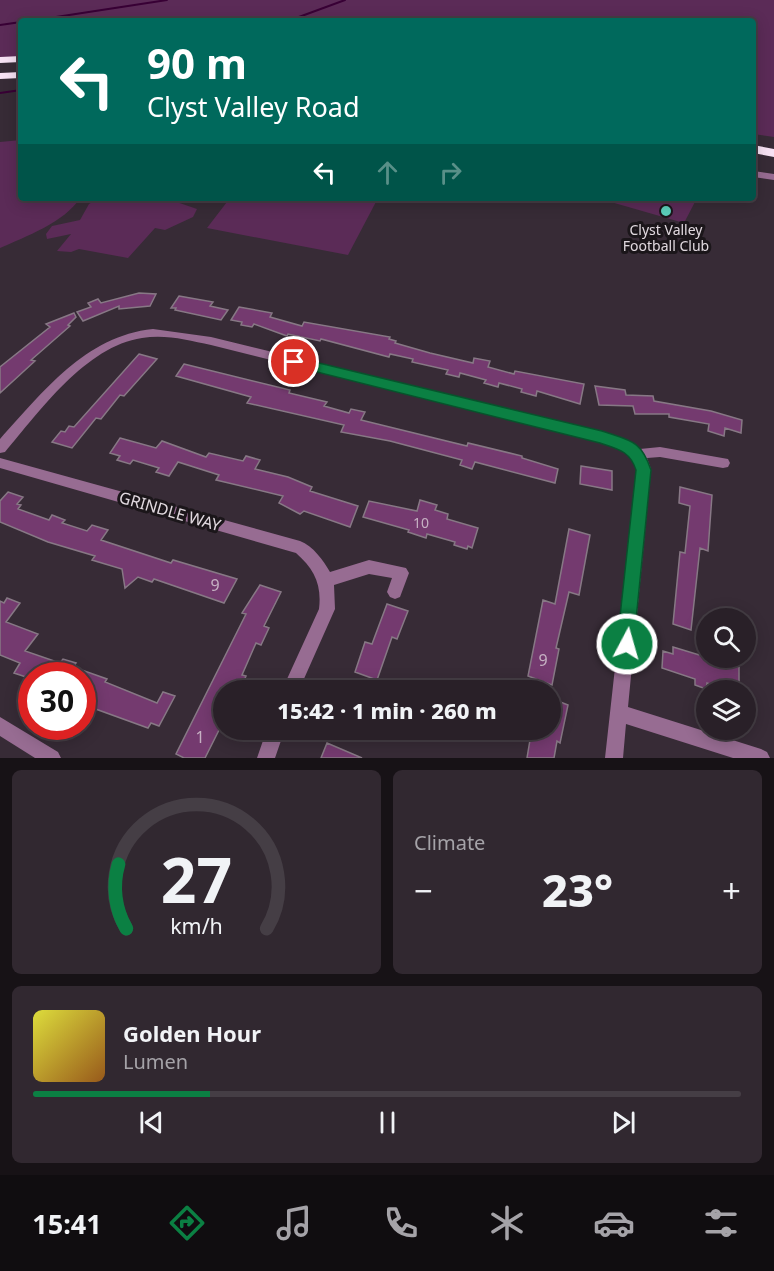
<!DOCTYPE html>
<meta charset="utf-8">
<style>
body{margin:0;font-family:"Noto Sans",sans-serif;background:#312830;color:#f1f3f6;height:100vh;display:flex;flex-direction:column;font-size:22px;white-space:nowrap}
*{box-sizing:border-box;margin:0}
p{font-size:20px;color:#a5a3a8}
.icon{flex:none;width:33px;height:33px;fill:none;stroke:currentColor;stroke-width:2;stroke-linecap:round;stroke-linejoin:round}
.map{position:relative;height:758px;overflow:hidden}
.sheet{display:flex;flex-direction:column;gap:12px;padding:12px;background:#171216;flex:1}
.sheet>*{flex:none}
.hud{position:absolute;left:18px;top:18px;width:738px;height:183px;border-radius:6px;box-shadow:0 3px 15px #0003,0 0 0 2px #453e45;background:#00695c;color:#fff;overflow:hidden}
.tools{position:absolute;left:696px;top:608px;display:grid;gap:12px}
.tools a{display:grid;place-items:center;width:60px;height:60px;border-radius:50%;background:#292028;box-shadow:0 3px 15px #0003,0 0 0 2px #453e45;font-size:30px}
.speed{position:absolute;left:18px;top:662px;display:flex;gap:12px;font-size:30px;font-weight:700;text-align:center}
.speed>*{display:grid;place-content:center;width:78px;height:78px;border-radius:50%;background:#292028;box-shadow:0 3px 15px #0003,0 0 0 2px #453e45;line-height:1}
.speed .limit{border:9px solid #d22;background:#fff;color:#111}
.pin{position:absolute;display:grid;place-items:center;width:51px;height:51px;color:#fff;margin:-26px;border:3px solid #fff;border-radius:50%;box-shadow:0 2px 6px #0007}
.me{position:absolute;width:66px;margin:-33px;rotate:6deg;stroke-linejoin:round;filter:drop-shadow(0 0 4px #0008)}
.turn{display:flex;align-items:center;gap:21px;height:126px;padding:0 30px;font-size:27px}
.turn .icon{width:78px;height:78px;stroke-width:2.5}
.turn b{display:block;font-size:42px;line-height:51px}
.lanes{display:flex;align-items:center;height:57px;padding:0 30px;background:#0003;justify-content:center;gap:30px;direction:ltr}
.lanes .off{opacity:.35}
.big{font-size:45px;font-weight:800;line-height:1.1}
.sheet .card{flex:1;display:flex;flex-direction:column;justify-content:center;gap:9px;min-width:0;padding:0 21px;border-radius:9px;background:#312830}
.sheet .dial{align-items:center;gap:0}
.dial svg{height:156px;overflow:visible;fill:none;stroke:#453e45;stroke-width:7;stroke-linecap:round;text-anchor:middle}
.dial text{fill:#f1f3f6;stroke:none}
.song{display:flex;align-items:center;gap:18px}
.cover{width:72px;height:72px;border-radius:9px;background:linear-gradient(135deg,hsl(60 70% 55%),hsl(30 70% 35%))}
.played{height:6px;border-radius:3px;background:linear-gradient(90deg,#0b8043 25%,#453e45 25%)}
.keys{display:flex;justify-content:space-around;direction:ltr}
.heat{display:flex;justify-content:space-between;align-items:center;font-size:33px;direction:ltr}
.sheet .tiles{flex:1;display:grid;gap:12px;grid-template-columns:1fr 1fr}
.card:last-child{grid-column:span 2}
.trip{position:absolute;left:213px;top:680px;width:348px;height:60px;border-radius:30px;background:#292028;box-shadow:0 3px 15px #0003,0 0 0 2px #453e45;font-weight:800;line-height:60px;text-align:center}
.tab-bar{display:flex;height:96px;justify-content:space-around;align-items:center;background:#100d10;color:#a5a3a8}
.tab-bar .icon{width:42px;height:42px}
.tab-bar .current{color:#0b8043}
.tab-bar b{font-size:27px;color:#f1f3f6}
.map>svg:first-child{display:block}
.green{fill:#5b2b57}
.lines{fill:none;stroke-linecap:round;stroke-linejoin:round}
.stream{stroke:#380035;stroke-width:2}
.building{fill:#743a6f;stroke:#877885;stroke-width:1.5}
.street{fill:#976c92;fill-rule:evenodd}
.highway{fill:#f6e1f3;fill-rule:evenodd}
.route{fill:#0b8043;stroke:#07532c;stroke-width:1.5}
.poi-dot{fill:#5bcebb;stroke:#1b161a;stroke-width:2}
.labels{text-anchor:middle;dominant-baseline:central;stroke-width:6;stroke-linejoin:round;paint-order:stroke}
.far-poi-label{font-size:14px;fill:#e1d9df;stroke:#1b161a}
.number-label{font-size:14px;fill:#c6b1c3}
.street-label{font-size:16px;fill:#e1d9df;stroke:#1b161a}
.near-number-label{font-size:16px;fill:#c6b1c3}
</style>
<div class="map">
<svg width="774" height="758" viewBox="0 0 774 758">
<rect width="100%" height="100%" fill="#372b36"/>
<path class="green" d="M0,0H774V137L753,134V21H21V58H0Z
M21,140V198H80C65,222 25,237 0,248V142Z
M99,198H165L197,209L193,217L165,230L155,228L128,258L79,249L71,252L57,251L71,234L47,239L46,234L52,226L80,220L89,204Z
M230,198H378L348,255L207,228Z
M597,198H697L684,223Z"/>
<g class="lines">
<path class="stream" d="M30,21L167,0
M288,21L345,0
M0,25L21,22
M0,93L21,90"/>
</g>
<path class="building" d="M139,293L156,294L150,306L119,309V306L83,321L77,312L91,307L88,303L98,299L101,303Z
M179,296L213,302L210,306L228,310L221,320L175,310L176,308H171Z
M239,307L272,313L270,317L302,326L304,322L390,337L389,339L396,341L395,343L430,353L473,363L474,358L490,361L488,367L514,374L515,371L584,384L580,404L537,391L536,396L521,392L522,389L499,383L498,387L484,383L486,380L460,373L459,377L446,374L448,370L412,362L413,359L390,354L389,357L321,339L320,341L288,334L287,336L254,324L252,327L241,325L242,322L231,320Z
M74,313L76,317L68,325L70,326L31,360L35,361L0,393V367L50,327L46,324Z
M139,354L157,359L124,396L120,395L101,419L96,418L72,448L52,442L61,431L65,432L69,426L74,427Z
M184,364L290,390L289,393L327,402L324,406L349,413L351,409L365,412L361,420L467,446L468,443L522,456V458L558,469L555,483L475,462L472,469L460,465L462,460L390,441L341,432L344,425L247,403L251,397L176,376Z
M595,386L625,390L626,395L653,396L654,401L711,411L742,420L741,433L725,428L724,436L708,431L709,424L669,417V414H635L633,406L599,405Z
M120,438L156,448L162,441L206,457L209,453L243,461L246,456L260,460L255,469L288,477L312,487L310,491L358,506L350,527L304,511L300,514L279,503L283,496L216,480L219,475L178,462L169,476L156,472L159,468L133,460L130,464L117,460L120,456L110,453Z
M581,466L612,471V490L580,484Z
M680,487L712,495L708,551L700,548L691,630L673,624L680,552L685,553L690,506L679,503Z
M8,492L23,497L17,504L21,505L18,509L49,520L52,515L65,520L62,523L87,531L92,525L108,530L101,540L171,563L173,560L237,579L224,603L154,579L152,582L138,577L125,588L122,569L92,560L95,556L48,542L0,522V501Z
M420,500L437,505L435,510L448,514L447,519L478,528L472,548L468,546L467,549L454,545L455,542L427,534L426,538L408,532L409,530L363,517L369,501L417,511Z
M569,529L590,535L579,595L569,592L556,648L559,649L552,685L528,676L543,600L555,604Z
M260,585L281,592L264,626L269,628L261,645L256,643L242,675L246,676L240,690H224V720L205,758H184L176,754L246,614L242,613Z
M7,598L20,603L6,622L38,634L25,651L60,663L63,659L76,663L73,667L107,679L105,682L157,703L163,692L175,696L159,726L151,723L148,728L90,707L82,720V675H32V679L14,673L20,663L0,655V601L4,603Z
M387,604L408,611L397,639L392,637L377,680L355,672L365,642L372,644Z
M673,647L739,667V690H728L707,683L706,689L695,685V679L662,668L663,651L673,654Z
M550,698L568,705L560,743L557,741L554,758H527L531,734L535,735L536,729H550Z
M327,743L362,758H321Z"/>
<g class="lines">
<path class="street" d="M753,171L774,174V180L753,177Z
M153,329L211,337L602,432L627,440L640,449L660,447L728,459L730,463L728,467L723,468L660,457L647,458L651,469L628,707L761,749L767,752L770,758H733L626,724L623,758H605L637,469C634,455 624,450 611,445L211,345C188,340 165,334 142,338C86,346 39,412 5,452L0,453V439C43,392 85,336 153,329Z
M0,458L300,541C313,546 323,560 330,572L369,560L406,568L409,573L400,597L395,599L390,597L387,592L392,578L369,574L334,585L335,609L299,690H282L319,609C322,584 314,569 296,553L0,468Z
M0,717L58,752L61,758H35L0,736Z
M267,729H285L275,758H257Z"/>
<path class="highway" d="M21,56V62L0,63V57Z
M21,72V78L0,79V73Z
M753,145L774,149V157L753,153Z"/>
</g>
<path class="route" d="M294,357L602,431C631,441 641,440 651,470L633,650L627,653L620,650L617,644L636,470C630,451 618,449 600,443L289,365V359Z"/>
<circle class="poi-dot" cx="666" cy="211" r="6"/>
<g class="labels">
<g class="far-poi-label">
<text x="666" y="229">Clyst Valley<tspan x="666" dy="16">Football Club</tspan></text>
</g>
<g class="number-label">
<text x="421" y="522">10</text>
</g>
<g class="street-label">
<text transform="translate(170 511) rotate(16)">GRINDLE WAY</text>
</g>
<g class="near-number-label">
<text x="215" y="585">9</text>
<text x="543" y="660">9</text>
<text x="200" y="737">1</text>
</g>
</g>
</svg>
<div class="tools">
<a><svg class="icon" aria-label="search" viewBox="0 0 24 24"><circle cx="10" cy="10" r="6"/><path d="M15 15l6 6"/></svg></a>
<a><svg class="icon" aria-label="layers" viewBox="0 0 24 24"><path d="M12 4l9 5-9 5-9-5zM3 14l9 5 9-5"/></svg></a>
</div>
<div class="speed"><div class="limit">30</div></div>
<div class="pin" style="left:294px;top:362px;background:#d93025"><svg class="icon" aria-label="arrive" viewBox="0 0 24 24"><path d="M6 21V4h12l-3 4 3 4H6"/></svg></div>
<svg class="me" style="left:627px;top:644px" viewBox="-20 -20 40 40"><circle r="17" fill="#0b8043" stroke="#fff" stroke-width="3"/><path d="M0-11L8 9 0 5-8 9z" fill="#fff"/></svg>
<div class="trip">15:42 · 1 min · 260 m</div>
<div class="hud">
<div class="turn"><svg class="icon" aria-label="left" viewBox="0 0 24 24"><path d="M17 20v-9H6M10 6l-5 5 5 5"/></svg><div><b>90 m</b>Clyst Valley Road</div></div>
<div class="lanes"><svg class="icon" aria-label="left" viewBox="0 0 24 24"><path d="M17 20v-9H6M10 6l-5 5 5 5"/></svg><svg class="icon off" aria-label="ahead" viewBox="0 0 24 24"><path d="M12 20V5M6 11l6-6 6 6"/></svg><svg class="icon off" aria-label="right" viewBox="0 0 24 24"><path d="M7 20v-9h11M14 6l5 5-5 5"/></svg></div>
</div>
</div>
<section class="sheet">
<div class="tiles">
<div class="card dial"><svg viewBox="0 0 100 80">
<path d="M14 69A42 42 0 1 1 86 69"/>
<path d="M14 69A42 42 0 0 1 10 36" stroke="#0b8043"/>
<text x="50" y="56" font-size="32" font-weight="700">27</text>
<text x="50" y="72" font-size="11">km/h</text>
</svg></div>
<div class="card"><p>Climate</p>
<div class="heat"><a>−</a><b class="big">23°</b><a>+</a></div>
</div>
<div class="card">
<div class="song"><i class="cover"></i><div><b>Golden Hour</b><p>Lumen</p></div></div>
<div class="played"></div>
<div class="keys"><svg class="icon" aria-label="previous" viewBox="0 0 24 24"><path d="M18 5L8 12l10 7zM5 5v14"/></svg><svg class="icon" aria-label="pause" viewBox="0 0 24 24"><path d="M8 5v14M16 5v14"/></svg><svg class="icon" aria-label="next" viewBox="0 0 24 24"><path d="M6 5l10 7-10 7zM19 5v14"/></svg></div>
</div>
</div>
</section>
<nav class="tab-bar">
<b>15:41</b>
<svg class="icon current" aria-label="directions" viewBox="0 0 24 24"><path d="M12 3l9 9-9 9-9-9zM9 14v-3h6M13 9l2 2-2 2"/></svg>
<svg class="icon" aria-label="music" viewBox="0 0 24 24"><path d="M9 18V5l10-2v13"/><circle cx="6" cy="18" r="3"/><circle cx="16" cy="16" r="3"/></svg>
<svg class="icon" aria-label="phone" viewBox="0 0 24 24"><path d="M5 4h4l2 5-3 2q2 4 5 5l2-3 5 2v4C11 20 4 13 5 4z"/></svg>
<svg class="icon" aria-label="climate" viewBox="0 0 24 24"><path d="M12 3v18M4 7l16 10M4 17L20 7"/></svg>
<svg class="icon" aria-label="car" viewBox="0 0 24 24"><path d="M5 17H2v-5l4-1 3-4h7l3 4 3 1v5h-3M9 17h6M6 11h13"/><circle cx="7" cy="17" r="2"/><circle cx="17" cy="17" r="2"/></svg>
<svg class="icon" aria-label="filters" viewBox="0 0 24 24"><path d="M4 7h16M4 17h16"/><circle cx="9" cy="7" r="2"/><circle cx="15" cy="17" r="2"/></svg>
</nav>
